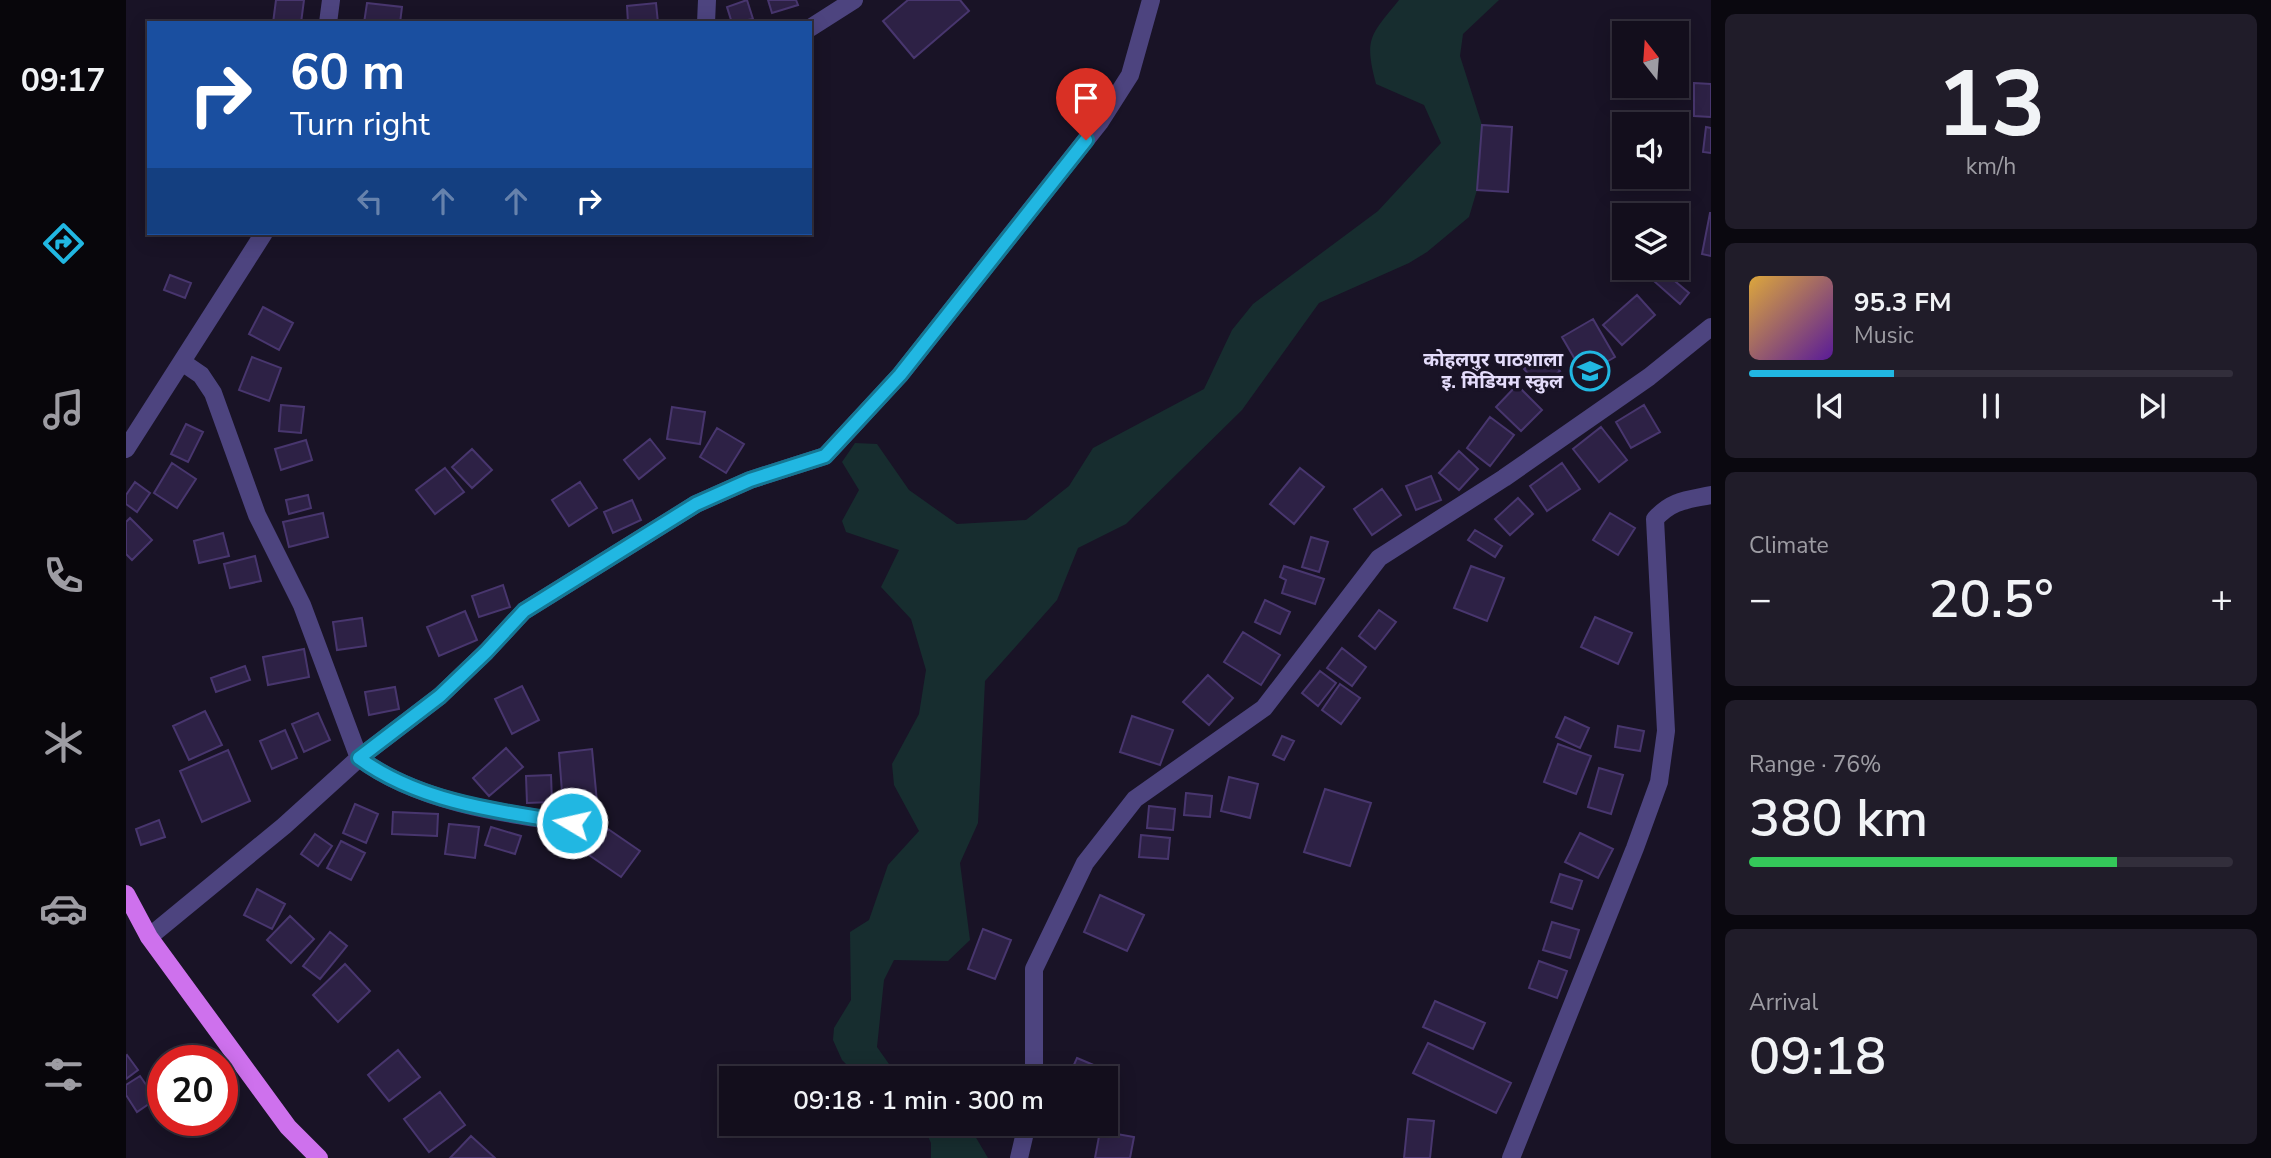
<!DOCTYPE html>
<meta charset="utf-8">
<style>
body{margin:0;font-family:"Nunito Sans","Noto Sans Devanagari",sans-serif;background:#201c29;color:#f1f3f6;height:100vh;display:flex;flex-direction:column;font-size:26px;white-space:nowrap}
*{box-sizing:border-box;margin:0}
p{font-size:23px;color:#9d9ca3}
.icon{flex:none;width:38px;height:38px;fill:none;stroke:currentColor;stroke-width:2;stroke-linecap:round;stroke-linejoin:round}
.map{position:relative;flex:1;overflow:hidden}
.details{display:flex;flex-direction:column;gap:14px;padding:14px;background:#0a080f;width:560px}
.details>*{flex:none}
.guide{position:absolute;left:21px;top:21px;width:665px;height:214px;border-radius:0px;box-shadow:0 4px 18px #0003,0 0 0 2px #322e3b;background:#1a4fa0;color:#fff;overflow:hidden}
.needle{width:46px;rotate:343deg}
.controls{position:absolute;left:1486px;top:21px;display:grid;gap:14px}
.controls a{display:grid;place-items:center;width:77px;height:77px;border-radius:0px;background:#130e1c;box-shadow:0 4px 18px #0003,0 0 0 2px #322e3b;font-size:35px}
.speed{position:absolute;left:21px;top:1045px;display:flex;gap:14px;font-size:35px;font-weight:700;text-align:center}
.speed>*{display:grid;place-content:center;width:91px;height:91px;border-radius:50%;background:#130e1c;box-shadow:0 4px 18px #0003,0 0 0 2px #322e3b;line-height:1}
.speed .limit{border:10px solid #d22;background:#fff;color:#111}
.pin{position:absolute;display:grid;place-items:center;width:60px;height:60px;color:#fff;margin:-72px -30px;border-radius:50% 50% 50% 0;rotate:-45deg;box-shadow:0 0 7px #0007}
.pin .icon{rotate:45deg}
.me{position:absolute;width:77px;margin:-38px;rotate:279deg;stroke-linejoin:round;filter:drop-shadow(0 0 5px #0008)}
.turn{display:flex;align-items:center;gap:24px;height:147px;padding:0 28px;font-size:32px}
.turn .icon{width:91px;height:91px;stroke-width:2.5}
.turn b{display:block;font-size:49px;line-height:60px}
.lanes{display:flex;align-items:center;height:66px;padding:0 28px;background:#0003;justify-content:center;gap:35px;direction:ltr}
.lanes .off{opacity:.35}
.big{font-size:52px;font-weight:600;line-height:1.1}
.details .widget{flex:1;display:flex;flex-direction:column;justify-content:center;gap:10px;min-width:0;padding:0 24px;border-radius:10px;background:#201c29}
.details .dial{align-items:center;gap:0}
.dial b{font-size:91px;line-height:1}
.song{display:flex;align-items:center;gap:21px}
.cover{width:84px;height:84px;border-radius:10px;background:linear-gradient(135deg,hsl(40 70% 55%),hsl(270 70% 35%))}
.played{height:7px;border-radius:4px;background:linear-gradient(90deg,#21b7e2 30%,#322e3b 30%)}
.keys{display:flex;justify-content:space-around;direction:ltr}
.heat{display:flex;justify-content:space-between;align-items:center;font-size:38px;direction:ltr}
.charge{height:10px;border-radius:5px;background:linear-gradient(90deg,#34c759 76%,#322e3b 0)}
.trip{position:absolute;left:593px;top:1066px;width:399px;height:70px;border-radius:0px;background:#130e1c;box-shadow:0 4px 18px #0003,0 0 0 2px #322e3b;font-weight:600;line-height:70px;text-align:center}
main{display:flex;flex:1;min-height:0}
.menu{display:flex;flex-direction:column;width:126px;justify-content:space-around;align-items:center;background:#08060b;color:#9d9ca3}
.menu .icon{width:49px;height:49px}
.menu .current{color:#21b7e2}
.menu b{font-size:32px;color:#f1f3f6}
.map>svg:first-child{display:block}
.green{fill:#172d2f}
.building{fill:#2d2145;stroke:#48366e;stroke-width:2}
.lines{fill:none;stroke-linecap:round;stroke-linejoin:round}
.minor{stroke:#4d447f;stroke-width:18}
.major{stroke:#ce71ed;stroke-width:18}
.route-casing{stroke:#157793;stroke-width:18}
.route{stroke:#21b7e2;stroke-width:12}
.labels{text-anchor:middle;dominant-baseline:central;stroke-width:7;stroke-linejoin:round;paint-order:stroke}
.poi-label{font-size:19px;font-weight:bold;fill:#e4dcfb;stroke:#191326;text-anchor:end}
</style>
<main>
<nav class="menu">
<b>09:17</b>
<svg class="icon current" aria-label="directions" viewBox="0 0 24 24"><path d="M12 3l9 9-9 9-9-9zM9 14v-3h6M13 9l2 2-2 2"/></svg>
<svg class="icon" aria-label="music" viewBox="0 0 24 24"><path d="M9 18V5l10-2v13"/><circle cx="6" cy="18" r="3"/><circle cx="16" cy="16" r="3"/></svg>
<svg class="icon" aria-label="phone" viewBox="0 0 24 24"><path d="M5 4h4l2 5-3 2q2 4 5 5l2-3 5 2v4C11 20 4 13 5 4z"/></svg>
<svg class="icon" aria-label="climate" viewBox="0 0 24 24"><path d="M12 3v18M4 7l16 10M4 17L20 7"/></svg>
<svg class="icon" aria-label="car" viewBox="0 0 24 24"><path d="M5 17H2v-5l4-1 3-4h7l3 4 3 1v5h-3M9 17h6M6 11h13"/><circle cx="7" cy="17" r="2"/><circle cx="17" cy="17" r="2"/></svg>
<svg class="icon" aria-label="filters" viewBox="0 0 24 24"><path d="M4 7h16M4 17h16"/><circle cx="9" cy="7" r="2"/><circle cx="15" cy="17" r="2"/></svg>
</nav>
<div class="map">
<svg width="1585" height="1158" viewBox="0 0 1585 1158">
<rect width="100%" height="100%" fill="#191326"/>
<path class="green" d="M1273,0H1373L1337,34L1334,56L1356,125L1351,190L1343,217L1301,252L1283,263L1193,303L1116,410L1000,524L952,548L931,600L859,681L852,823L834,863L844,940L822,961L768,960L758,980L751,1047L763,1064L794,1078H734L716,1060L707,1040L708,1028L725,1000L724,932L743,920L762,865L793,831L768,785L766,764L793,714L800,670L785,619L755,587L773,550L720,532L716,521L733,490L716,462L729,443L751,444L783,490L831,524L900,520L943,486L967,448L1078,389L1106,330L1127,304L1252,211L1315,143L1298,105L1250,84C1238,38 1244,36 1273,0Z
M796,1124H842L862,1158H805V1143Z"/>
<path class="building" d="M150,0H178L175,23H147Z
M621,0L627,19L606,23L601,7Z
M642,0H670L672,5L646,13Z
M782,0H834L843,11L788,58L757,21Z
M241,3L276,7L274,23H238Z
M530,3L532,23H502L501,6Z
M1568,83L1585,84V117L1568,116Z
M1356,125L1386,127L1382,192L1351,190Z
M1580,127L1585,128V153L1577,152Z
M1584,213H1585V256L1576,254Z
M1538,272L1563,293L1554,304L1529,282Z
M44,275L65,283L59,298L38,290Z
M1511,295L1529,315L1496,345L1477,325Z
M137,307L167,323L153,350L123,334Z
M1467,319L1489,357L1458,375L1436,337Z
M1418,352L1434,371L1413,387L1398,369Z
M126,357L155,368L143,401L113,390Z
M1391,385L1416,410L1395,431L1370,407Z
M155,405L178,407L175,433L153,431Z
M1518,405L1534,432L1505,448L1490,422Z
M546,407L579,412L574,444L541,439Z
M1364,417L1388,435L1364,466L1341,448Z
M60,424L77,432L62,462L45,454Z
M1475,427L1501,460L1473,482L1447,449Z
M591,428L618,444L600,473L574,457Z
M524,439L539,458L513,479L498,460Z
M180,440L186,460L155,470L149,449Z
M346,449L366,470L346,488L326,467Z
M1333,451L1352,469L1333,490L1313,473Z
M46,463L70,479L51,508L28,493Z
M1436,463L1454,489L1421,511L1404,486Z
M319,468L338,492L309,514L290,490Z
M1174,468L1198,487L1168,524L1144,504Z
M1305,476L1315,500L1290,510L1280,486Z
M9,482L24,493L11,512L0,504V495Z
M454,482L471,508L443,526L426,500Z
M1256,489L1275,515L1246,535L1228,509Z
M182,495L185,508L163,514L160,500Z
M1392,498L1407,514L1384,535L1369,519Z
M506,500L515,520L487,533L478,512Z
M197,513L202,537L163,547L157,522Z
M1484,513L1509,528L1492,555L1467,540Z
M4,518L26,540L6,560L0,554V522Z
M1349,530L1376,546L1369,557L1342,540Z
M97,533L103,556L73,563L68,541Z
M1185,537L1202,542L1193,572L1176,567Z
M129,556L135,581L104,588L98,564Z
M1158,566L1198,579L1189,604L1156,593L1160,580L1154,577Z
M1345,566L1378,578L1361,621L1328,608Z
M377,585L384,607L353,617L346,596Z
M1139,600L1164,612L1154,634L1129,622Z
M1253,610L1270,622L1249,649L1233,636Z
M339,611L351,640L313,656L301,627Z
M1469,617L1506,633L1492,664L1455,647Z
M236,618L240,646L211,650L207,622Z
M1117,632L1154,655L1135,685L1098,662Z
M1216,648L1240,667L1226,686L1201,668Z
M178,649L183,677L142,685L137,657Z
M119,666L124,680L90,692L85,678Z
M1194,671L1210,683L1192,706L1176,693Z
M1082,675L1107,698L1083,725L1057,702Z
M1214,684L1234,698L1215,724L1196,710Z
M396,686L413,720L386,734L369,699Z
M269,687L273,709L243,715L239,692Z
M79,711L96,745L63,760L47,726Z
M192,713L204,740L178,752L166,724Z
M1006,716L1047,730L1034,765L994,752Z
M1439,717L1463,728L1454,748L1430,737Z
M1492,726L1518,731L1514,751L1489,747Z
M159,730L171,758L146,769L134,741Z
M1156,736L1168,741L1158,760L1147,755Z
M1432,744L1465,756L1450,794L1418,782Z
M380,748L397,767L363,796L347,778Z
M466,749L471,802L437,805L433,753Z
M102,750L124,801L76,822L54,771Z
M1473,768L1497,775L1485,814L1462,807Z
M425,775L426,802L401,803L400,776Z
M1103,777L1132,784L1124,818L1095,811Z
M1199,789L1245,803L1224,866L1178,852Z
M1060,793L1086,796L1084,817L1058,815Z
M229,804L252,814L240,843L217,833Z
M1023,806L1049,809L1047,830L1021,828Z
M267,812L312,814L311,836L266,834Z
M33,820L39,837L15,845L10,829Z
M323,824L353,827L349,858L319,854Z
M365,827L395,836L389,854L359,845Z
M482,829L514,851L495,877L463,855Z
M1454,833L1487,849L1472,878L1439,862Z
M189,834L206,846L192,866L175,854Z
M1015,835L1044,838L1042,859L1013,857Z
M215,841L239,853L225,880L201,868Z
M1434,874L1456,881L1446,909L1425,902Z
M131,889L159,904L146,929L118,915Z
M974,895L1018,915L1001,951L958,932Z
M164,916L188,939L165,963L141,940Z
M1426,922L1453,930L1444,958L1417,950Z
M857,929L885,940L869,979L842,969Z
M204,932L221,946L194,979L177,966Z
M1413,961L1441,971L1431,998L1403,988Z
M219,964L244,991L212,1022L187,995Z
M1309,1001L1359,1023L1347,1049L1297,1027Z
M1302,1043L1385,1083L1370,1113L1287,1073Z
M272,1050L294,1077L263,1101L242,1075Z
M1,1055L12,1070L0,1079V1056Z
M951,1058L982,1071L979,1078H942Z
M14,1076L30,1099L11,1112L0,1095V1085Z
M314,1092L339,1125L303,1152L278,1119Z
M1282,1119L1308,1121L1304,1158H1278Z
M974,1131L1008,1137L1004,1158H969Z
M345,1136L369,1158H324Z"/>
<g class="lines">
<path class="minor" d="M202,23L205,0
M580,23L581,0
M684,28L728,0
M56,362L75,375L87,393L131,515L176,605L233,758C292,802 374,813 446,823
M0,449L138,233
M23,937L158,826L233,758L314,696L360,652L398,611L570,504L624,480L699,456L774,375L974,122L1004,75L1025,0
M908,1078V969L959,863L1009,799L1138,708L1253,558L1378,478L1523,377L1585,327
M893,1158L901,1124
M1385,1158L1509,848L1533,782L1540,731L1529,519C1546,500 1561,500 1585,495"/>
<path class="major" d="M0,894L23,937L162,1127L193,1158"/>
</g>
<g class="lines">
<defs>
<path id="route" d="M446,823C374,812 292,802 233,758L314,696L360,652L398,611L570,504L624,480L699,456L774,375L960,140"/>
</defs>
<use href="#route" class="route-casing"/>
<use href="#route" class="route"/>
</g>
<defs>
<symbol id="school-ring" viewBox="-11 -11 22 22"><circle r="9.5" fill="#191326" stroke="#21b7e2" stroke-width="1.5"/><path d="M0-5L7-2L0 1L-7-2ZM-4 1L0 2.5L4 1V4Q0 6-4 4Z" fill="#21b7e2"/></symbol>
</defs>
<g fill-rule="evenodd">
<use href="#school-ring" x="1442" y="349" width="44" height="44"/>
</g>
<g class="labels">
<g class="poi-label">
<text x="1437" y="360">कोहलपुर पाठशाला<tspan x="1437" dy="22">इ. मिडियम स्कुल</tspan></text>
</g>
</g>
</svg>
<div class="controls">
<a><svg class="needle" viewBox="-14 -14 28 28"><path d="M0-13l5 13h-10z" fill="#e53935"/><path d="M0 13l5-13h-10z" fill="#9d9ca3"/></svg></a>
<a><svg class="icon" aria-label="sound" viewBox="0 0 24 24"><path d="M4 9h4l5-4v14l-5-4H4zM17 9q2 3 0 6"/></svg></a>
<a><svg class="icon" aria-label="layers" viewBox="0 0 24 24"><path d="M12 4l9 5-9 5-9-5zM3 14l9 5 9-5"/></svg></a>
</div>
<div class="speed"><div class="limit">20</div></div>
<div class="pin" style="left:960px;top:140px;background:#d93025"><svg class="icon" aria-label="arrive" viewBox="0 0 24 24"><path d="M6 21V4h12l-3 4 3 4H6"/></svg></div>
<svg class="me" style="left:446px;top:823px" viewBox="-20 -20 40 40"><circle r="17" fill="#21b7e2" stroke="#fff" stroke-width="3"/><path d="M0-11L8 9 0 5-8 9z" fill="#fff"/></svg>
<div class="trip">09:18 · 1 min · 300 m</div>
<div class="guide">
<div class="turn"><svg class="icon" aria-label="right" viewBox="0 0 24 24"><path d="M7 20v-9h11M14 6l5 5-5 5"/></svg><div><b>60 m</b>Turn right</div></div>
<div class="lanes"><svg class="icon off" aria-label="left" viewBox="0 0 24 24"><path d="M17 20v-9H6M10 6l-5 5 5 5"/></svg><svg class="icon off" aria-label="ahead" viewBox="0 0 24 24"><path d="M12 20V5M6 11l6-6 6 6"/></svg><svg class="icon off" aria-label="ahead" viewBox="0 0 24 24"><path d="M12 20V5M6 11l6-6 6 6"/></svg><svg class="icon" aria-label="right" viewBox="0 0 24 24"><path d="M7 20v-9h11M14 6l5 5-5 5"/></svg></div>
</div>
</div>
<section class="details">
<div class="widget dial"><b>13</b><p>km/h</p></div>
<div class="widget">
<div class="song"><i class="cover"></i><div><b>95.3 FM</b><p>Music</p></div></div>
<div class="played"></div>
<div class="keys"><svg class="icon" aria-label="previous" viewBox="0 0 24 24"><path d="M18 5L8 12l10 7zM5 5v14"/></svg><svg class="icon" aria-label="pause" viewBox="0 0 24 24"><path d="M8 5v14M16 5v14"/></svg><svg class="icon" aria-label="next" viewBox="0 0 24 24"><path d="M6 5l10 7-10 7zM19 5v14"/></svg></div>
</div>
<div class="widget"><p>Climate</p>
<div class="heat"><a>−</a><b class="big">20.5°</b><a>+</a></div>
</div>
<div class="widget"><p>Range · 76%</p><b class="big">380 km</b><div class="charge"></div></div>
<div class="widget"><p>Arrival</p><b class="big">09:18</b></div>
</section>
</main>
